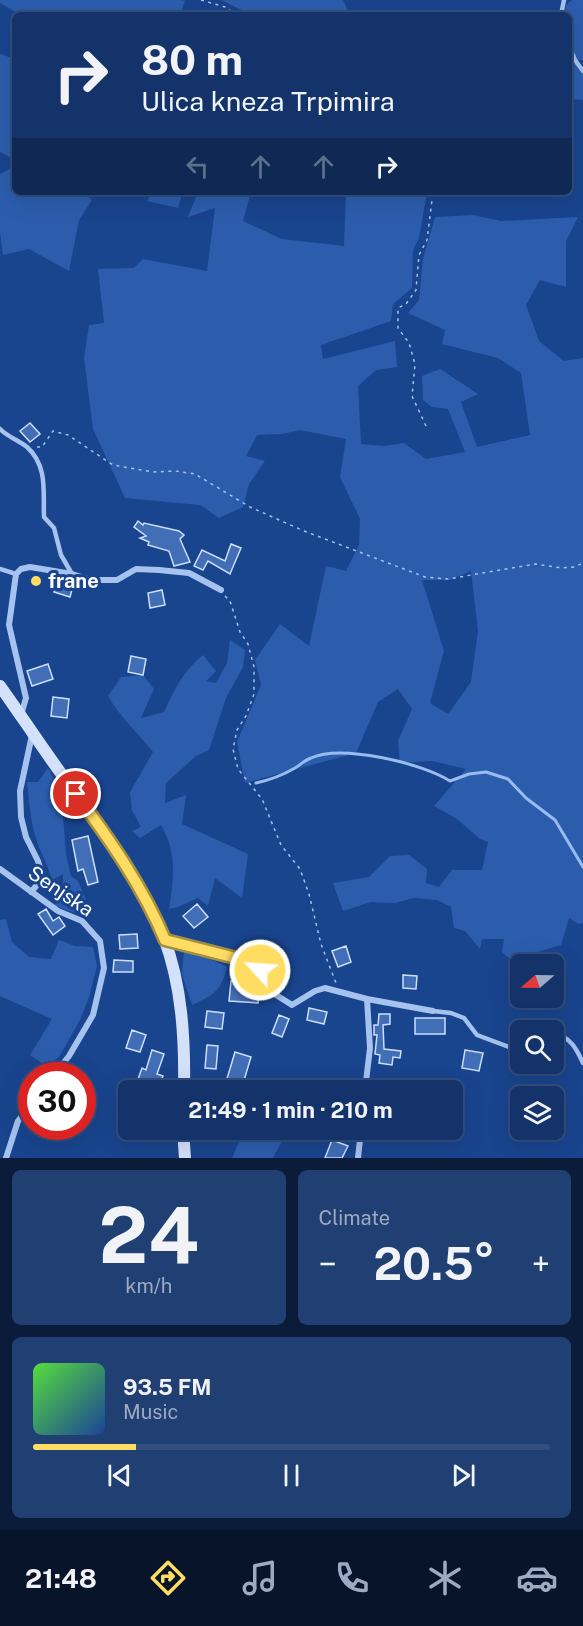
<!DOCTYPE html>
<meta charset="utf-8">
<style>
body{margin:0;font-family:"Public Sans",sans-serif;background:#203f72;color:#f1f3f6;height:100vh;display:flex;flex-direction:column;font-size:22px;white-space:nowrap}
*{box-sizing:border-box;margin:0}
p{font-size:20px;color:#9daac1}
.icon{flex:none;width:33px;height:33px;fill:none;stroke:currentColor;stroke-width:2;stroke-linecap:round;stroke-linejoin:round}
.map{position:relative;height:1158px;overflow:hidden}
.sheet{display:flex;flex-direction:column;gap:12px;padding:12px;background:#0a1c3a;flex:1}
.sheet>*{flex:none}
.guide{position:absolute;left:12px;top:12px;width:560px;height:183px;border-radius:9px;box-shadow:0 6px 24px #0002,0 0 0 2px #324e7e;background:#13336a;color:#f1f3f6;overflow:hidden}
.needle{width:39px;rotate:250deg}
.fabs{position:absolute;left:510px;top:954px;display:grid;gap:12px}
.fabs a{display:grid;place-items:center;width:54px;height:54px;border-radius:9px;background:#13336a;box-shadow:0 6px 24px #0002,0 0 0 2px #324e7e;font-size:30px}
.speed{position:absolute;left:18px;top:1062px;display:flex;gap:12px;font-size:30px;font-weight:700;text-align:center}
.speed>*{display:grid;place-content:center;width:78px;height:78px;border-radius:50%;background:#13336a;box-shadow:0 6px 24px #0002,0 0 0 2px #324e7e;line-height:1}
.speed .limit{border:9px solid #d22;background:#fff;color:#111}
.pin{position:absolute;display:grid;place-items:center;width:51px;height:51px;color:#fff;margin:-26px;border:3px solid #fff;border-radius:50%;box-shadow:0 2px 6px #0007}
.me{position:absolute;width:66px;margin:-33px;rotate:296deg;stroke-linejoin:round;filter:drop-shadow(0 0 4px #0008)}
.turn{display:flex;align-items:center;gap:21px;height:126px;padding:0 30px;font-size:27px}
.turn .icon{width:78px;height:78px;stroke-width:2.5}
.turn b{display:block;font-size:42px;line-height:51px}
.lanes{display:flex;align-items:center;height:57px;padding:0 30px;background:#0003;justify-content:center;gap:30px;direction:ltr}
.lanes .off{opacity:.35}
.big{font-size:45px;font-weight:700;line-height:1.1}
.sheet .card{flex:1;display:flex;flex-direction:column;justify-content:center;gap:9px;min-width:0;padding:0 21px;border-radius:9px;background:#203f72}
.sheet .dial{align-items:center;gap:0}
.dial b{font-size:78px;line-height:1}
.song{display:flex;align-items:center;gap:18px}
.cover{width:72px;height:72px;border-radius:9px;background:linear-gradient(135deg,hsl(110 70% 55%),hsl(220 70% 35%))}
.played{height:6px;border-radius:3px;background:linear-gradient(90deg,#ffdd63 20%,#324e7e 20%)}
.keys{display:flex;justify-content:space-around;direction:ltr}
.heat{display:flex;justify-content:space-between;align-items:center;font-size:33px;direction:ltr}
.sheet .tiles{flex:1;display:grid;gap:12px;grid-template-columns:1fr 1fr}
.card:last-child{grid-column:span 2}
.trip{position:absolute;left:118px;top:1080px;width:345px;height:60px;border-radius:9px;background:#13336a;box-shadow:0 6px 24px #0002,0 0 0 2px #324e7e;font-weight:700;line-height:60px;text-align:center}
.menu{display:flex;height:96px;justify-content:space-around;align-items:center;background:#08142a;color:#9daac1}
.menu .icon{width:42px;height:42px}
.menu .on{color:#ffdd63}
.menu b{font-size:27px;color:#f1f3f6}
.map>svg:first-child{display:block}
.green{fill:#2c5dad;fill-rule:evenodd}
.lines{fill:none;stroke-linecap:round;stroke-linejoin:round}
.stream{stroke:#98bbf1;stroke-width:3}
.building{fill:#416eb7;stroke:#ccdefa;stroke-width:1.5}
.path{stroke:#a6c2ef;stroke-width:1.5;stroke-dasharray:3 4.5;stroke-linecap:butt}
.service{stroke:#a6c2ef;stroke-width:4.5}
.minor{stroke:#a6c2ef;stroke-width:6}
.secondary{stroke:#d3e1fa;stroke-width:12}
.route-casing{stroke:#a69040;stroke-width:15}
.route{stroke:#ffdd63;stroke-width:10}
.poi-dot{fill:#ffdd63;stroke:#19448e;stroke-width:2}
.labels{text-anchor:middle;dominant-baseline:central;stroke-width:6;stroke-linejoin:round;paint-order:stroke}
.poi-label{font-size:20px;font-weight:bold;fill:#fff;stroke:#19448e;text-anchor:start}
.street-label{font-size:20px;fill:#fff;stroke:#19448e}
</style>
<div class="map">
<svg width="583" height="1158" viewBox="0 0 583 1158">
<rect width="100%" height="100%" fill="#19448e"/>
<path class="green" d="M0,0H180L185,1L180,15H21L0,3Z
M221,0H343L349,13L397,11L400,15H252Z
M572,0H583V60H577L569,40L568,15H564L566,5Z
M568,49L573,61L583,74V100L569,99Z
M0,54L15,59V160L0,152Z
M15,166V192H83L92,200L79,220L69,271L29,249L3,255L0,232V174Z
M152,192H183L178,208L147,201Z
M198,192H251L243,221L282,239L344,246L346,192H427L419,238L413,250L412,288L393,304L391,321L321,345L323,359L395,341L397,367L376,370L358,386L361,444L384,446L404,443L426,459L465,452L448,409L432,407L423,400L422,376L440,369L478,394L461,402L477,447L530,435L521,373L498,358L442,344L445,330L408,313L419,300L423,259L435,217L473,215L501,221L578,217L566,241V287L540,280L526,305L539,341L564,361L583,358V923L579,924L569,918L561,945L511,960L502,952L504,939H482L480,949L465,931L454,928L451,907L437,900L414,898L395,903L371,902L343,911L333,883L369,877L390,856L409,855L427,869L426,883L439,887L452,870H482L488,842L480,839L457,819L434,806L466,769L432,761L400,763L398,741L412,709L398,689L378,702L356,753L245,783L237,742L261,685L255,660L280,624L309,646L326,566L346,571L359,545L360,519L340,477L346,439L300,430L282,434L257,435L246,456L265,461L249,484L243,507L219,518L200,505L125,498L93,429L84,358L89,325L104,323L98,269L134,268L143,259L207,271L215,208L188,217ZM471,571L478,631L471,682L448,714L430,703L444,651L422,580H450Z
M230,640L245,650L243,667L226,698L209,750L196,756L166,783L165,803L186,795L182,824L248,854L242,898L215,878L208,906L198,898L178,907L169,909C174,878 177,852 161,825L140,838L132,831L141,827L132,810L130,792L153,752C138,733 120,717 108,696L121,677L143,675L154,689L141,718L164,712C174,690 184,670 203,655L216,671L206,681L216,683L227,663Z
M48,768L61,793L73,806L63,816L66,854L71,876L78,881L86,900L78,914L55,906L56,892L63,885V874L52,880C48,864 39,851 35,835C30,818 29,800 27,782H38Z
M6,919L12,942L29,957L51,959L59,940L75,946L93,947L97,966L89,997L80,1020L59,1057L46,1066L30,1055L52,1019L0,996V920Z
M184,952L210,959L227,967C221,991 214,995 192,1005L182,974Z
M244,1130H288L273,1158H232Z"/>
<g class="lines">
<path class="stream" d="M256,783C270,780 283,775 295,768C300,765 305,760 311,758C341,744 422,763 450,781L469,774L486,772L508,779L526,798L555,820L583,867"/>
</g>
<path class="building" d="M30,423L40,434L30,442L20,431Z
M138,521L143,525L144,523L179,531L184,535L180,539L190,562L174,566L169,551L148,545L149,542L140,538L146,536L134,527Z
M231,544L241,548L230,574L208,561L203,570L194,566L202,550L225,561Z
M59,577L74,582L70,597L54,592Z
M162,590L165,605L150,608L148,593Z
M131,656L146,659L143,675L128,672Z
M48,664L53,679L32,686L27,671Z
M53,697L69,699L67,718L51,716Z
M88,836L98,882L88,885L83,869L78,871L72,840Z
M197,904L208,917L194,928L183,916Z
M46,909L53,921L59,917L65,926L53,935L38,914Z
M137,934L138,948L120,949L119,935Z
M346,946L351,962L338,967L332,951Z
M114,960L133,961V972H113Z
M403,975L417,976L416,989L403,988Z
M231,981L259,982L258,1003L229,1001Z
M309,1008L327,1012L324,1024L307,1020Z
M207,1011L224,1013L222,1029L205,1027Z
M379,1014H390V1024L383,1025L384,1049L401,1051L400,1058L393,1057L392,1065L379,1063L380,1055L375,1054L377,1035H374V1025H378Z
M279,1015L289,1019L282,1037L272,1033Z
M415,1018H445V1034H415Z
M132,1030L146,1035L140,1052L126,1048Z
M207,1045L218,1046L216,1069L205,1068Z
M152,1050L164,1054L157,1074L163,1076L158,1089L137,1082L142,1068L146,1070Z
M465,1050L483,1053L479,1071L462,1068Z
M235,1052L251,1057L242,1087L226,1082Z
M332,1140L348,1146L342,1158H325Z"/>
<g class="lines">
<path class="path" d="M201,0L225,7L236,15
M426,426L412,396L415,364L409,343L398,328V308L406,304L416,290L419,255L427,240L433,192
M37,447H42L53,431L68,435L113,465L153,472L175,471L195,474L250,507L304,531L425,577L448,579L535,564L562,568L574,567L583,563
M225,596L230,601L240,632L248,644L254,667V694L246,716L237,730L233,749L238,769L262,799L281,845L300,869L309,894L321,944L336,983"/>
<path class="service" d="M561,15L564,0
M568,44L575,60L583,71
M0,429C8,437 18,440 27,447C48,466 43,492 44,517L54,528L61,555L72,574
M0,569L16,574
M433,1011L451,1013L464,1018L477,1035L520,1051
M554,1035C570,1035 577,1050 583,1063"/>
<path class="minor" d="M21,715L26,698L9,625L16,574L21,569L30,567L72,574L91,580H117L136,569L159,570L189,573L221,590
M0,869L58,911L82,921L100,941L104,968L93,1015L69,1056L53,1076
M31,892L43,878L38,861L26,837L21,817L20,791L32,735
M165,940L240,959L260,970L273,993L292,1005L315,991L325,988L367,999L433,1011
M365,1090L370,1048L367,999
M6,1158L18,1121L32,1103
M358,1158L361,1130"/>
<path class="secondary" d="M0,686C20,714 39,743 60,772C99,824 141,877 164,938C182,986 185,1039 184,1090
M183,1130L185,1158"/>
</g>
<g class="lines">
<defs>
<path id="route" d="M76,794C110,840 143,887 165,940L240,959L260,970"/>
</defs>
<use href="#route" class="route-casing"/>
<use href="#route" class="route"/>
</g>
<circle class="poi-dot" cx="36" cy="581" r="6"/>
<g class="labels">
<g class="poi-label">
<text x="48" y="581">frane</text>
</g>
<g class="street-label">
<text transform="translate(61 891) rotate(34)">Senjska</text>
</g>
</g>
</svg>
<div class="fabs">
<a><svg class="needle" viewBox="-14 -14 28 28"><path d="M0-13l5 13h-10z" fill="#e53935"/><path d="M0 13l5-13h-10z" fill="#9daac1"/></svg></a>
<a><svg class="icon" aria-label="search" viewBox="0 0 24 24"><circle cx="10" cy="10" r="6"/><path d="M15 15l6 6"/></svg></a>
<a><svg class="icon" aria-label="layers" viewBox="0 0 24 24"><path d="M12 4l9 5-9 5-9-5zM3 14l9 5 9-5"/></svg></a>
</div>
<div class="speed"><div class="limit">30</div></div>
<div class="pin" style="left:76px;top:794px;background:#d93025"><svg class="icon" aria-label="arrive" viewBox="0 0 24 24"><path d="M6 21V4h12l-3 4 3 4H6"/></svg></div>
<svg class="me" style="left:260px;top:970px" viewBox="-20 -20 40 40"><circle r="17" fill="#ffdd63" stroke="#fff" stroke-width="3"/><path d="M0-11L8 9 0 5-8 9z" fill="#fff"/></svg>
<div class="trip">21:49 · 1 min · 210 m</div>
<div class="guide">
<div class="turn"><svg class="icon" aria-label="right" viewBox="0 0 24 24"><path d="M7 20v-9h11M14 6l5 5-5 5"/></svg><div><b>80 m</b>Ulica kneza Trpimira</div></div>
<div class="lanes"><svg class="icon off" aria-label="left" viewBox="0 0 24 24"><path d="M17 20v-9H6M10 6l-5 5 5 5"/></svg><svg class="icon off" aria-label="ahead" viewBox="0 0 24 24"><path d="M12 20V5M6 11l6-6 6 6"/></svg><svg class="icon off" aria-label="ahead" viewBox="0 0 24 24"><path d="M12 20V5M6 11l6-6 6 6"/></svg><svg class="icon" aria-label="right" viewBox="0 0 24 24"><path d="M7 20v-9h11M14 6l5 5-5 5"/></svg></div>
</div>
</div>
<section class="sheet">
<div class="tiles">
<div class="card dial"><b>24</b><p>km/h</p></div>
<div class="card"><p>Climate</p>
<div class="heat"><a>−</a><b class="big">20.5°</b><a>+</a></div>
</div>
<div class="card">
<div class="song"><i class="cover"></i><div><b>93.5 FM</b><p>Music</p></div></div>
<div class="played"></div>
<div class="keys"><svg class="icon" aria-label="previous" viewBox="0 0 24 24"><path d="M18 5L8 12l10 7zM5 5v14"/></svg><svg class="icon" aria-label="pause" viewBox="0 0 24 24"><path d="M8 5v14M16 5v14"/></svg><svg class="icon" aria-label="next" viewBox="0 0 24 24"><path d="M6 5l10 7-10 7zM19 5v14"/></svg></div>
</div>
</div>
</section>
<nav class="menu">
<b>21:48</b>
<svg class="icon on" aria-label="directions" viewBox="0 0 24 24"><path d="M12 3l9 9-9 9-9-9zM9 14v-3h6M13 9l2 2-2 2"/></svg>
<svg class="icon" aria-label="music" viewBox="0 0 24 24"><path d="M9 18V5l10-2v13"/><circle cx="6" cy="18" r="3"/><circle cx="16" cy="16" r="3"/></svg>
<svg class="icon" aria-label="phone" viewBox="0 0 24 24"><path d="M5 4h4l2 5-3 2q2 4 5 5l2-3 5 2v4C11 20 4 13 5 4z"/></svg>
<svg class="icon" aria-label="climate" viewBox="0 0 24 24"><path d="M12 3v18M4 7l16 10M4 17L20 7"/></svg>
<svg class="icon" aria-label="car" viewBox="0 0 24 24"><path d="M5 17H2v-5l4-1 3-4h7l3 4 3 1v5h-3M9 17h6M6 11h13"/><circle cx="7" cy="17" r="2"/><circle cx="17" cy="17" r="2"/></svg>
</nav>
